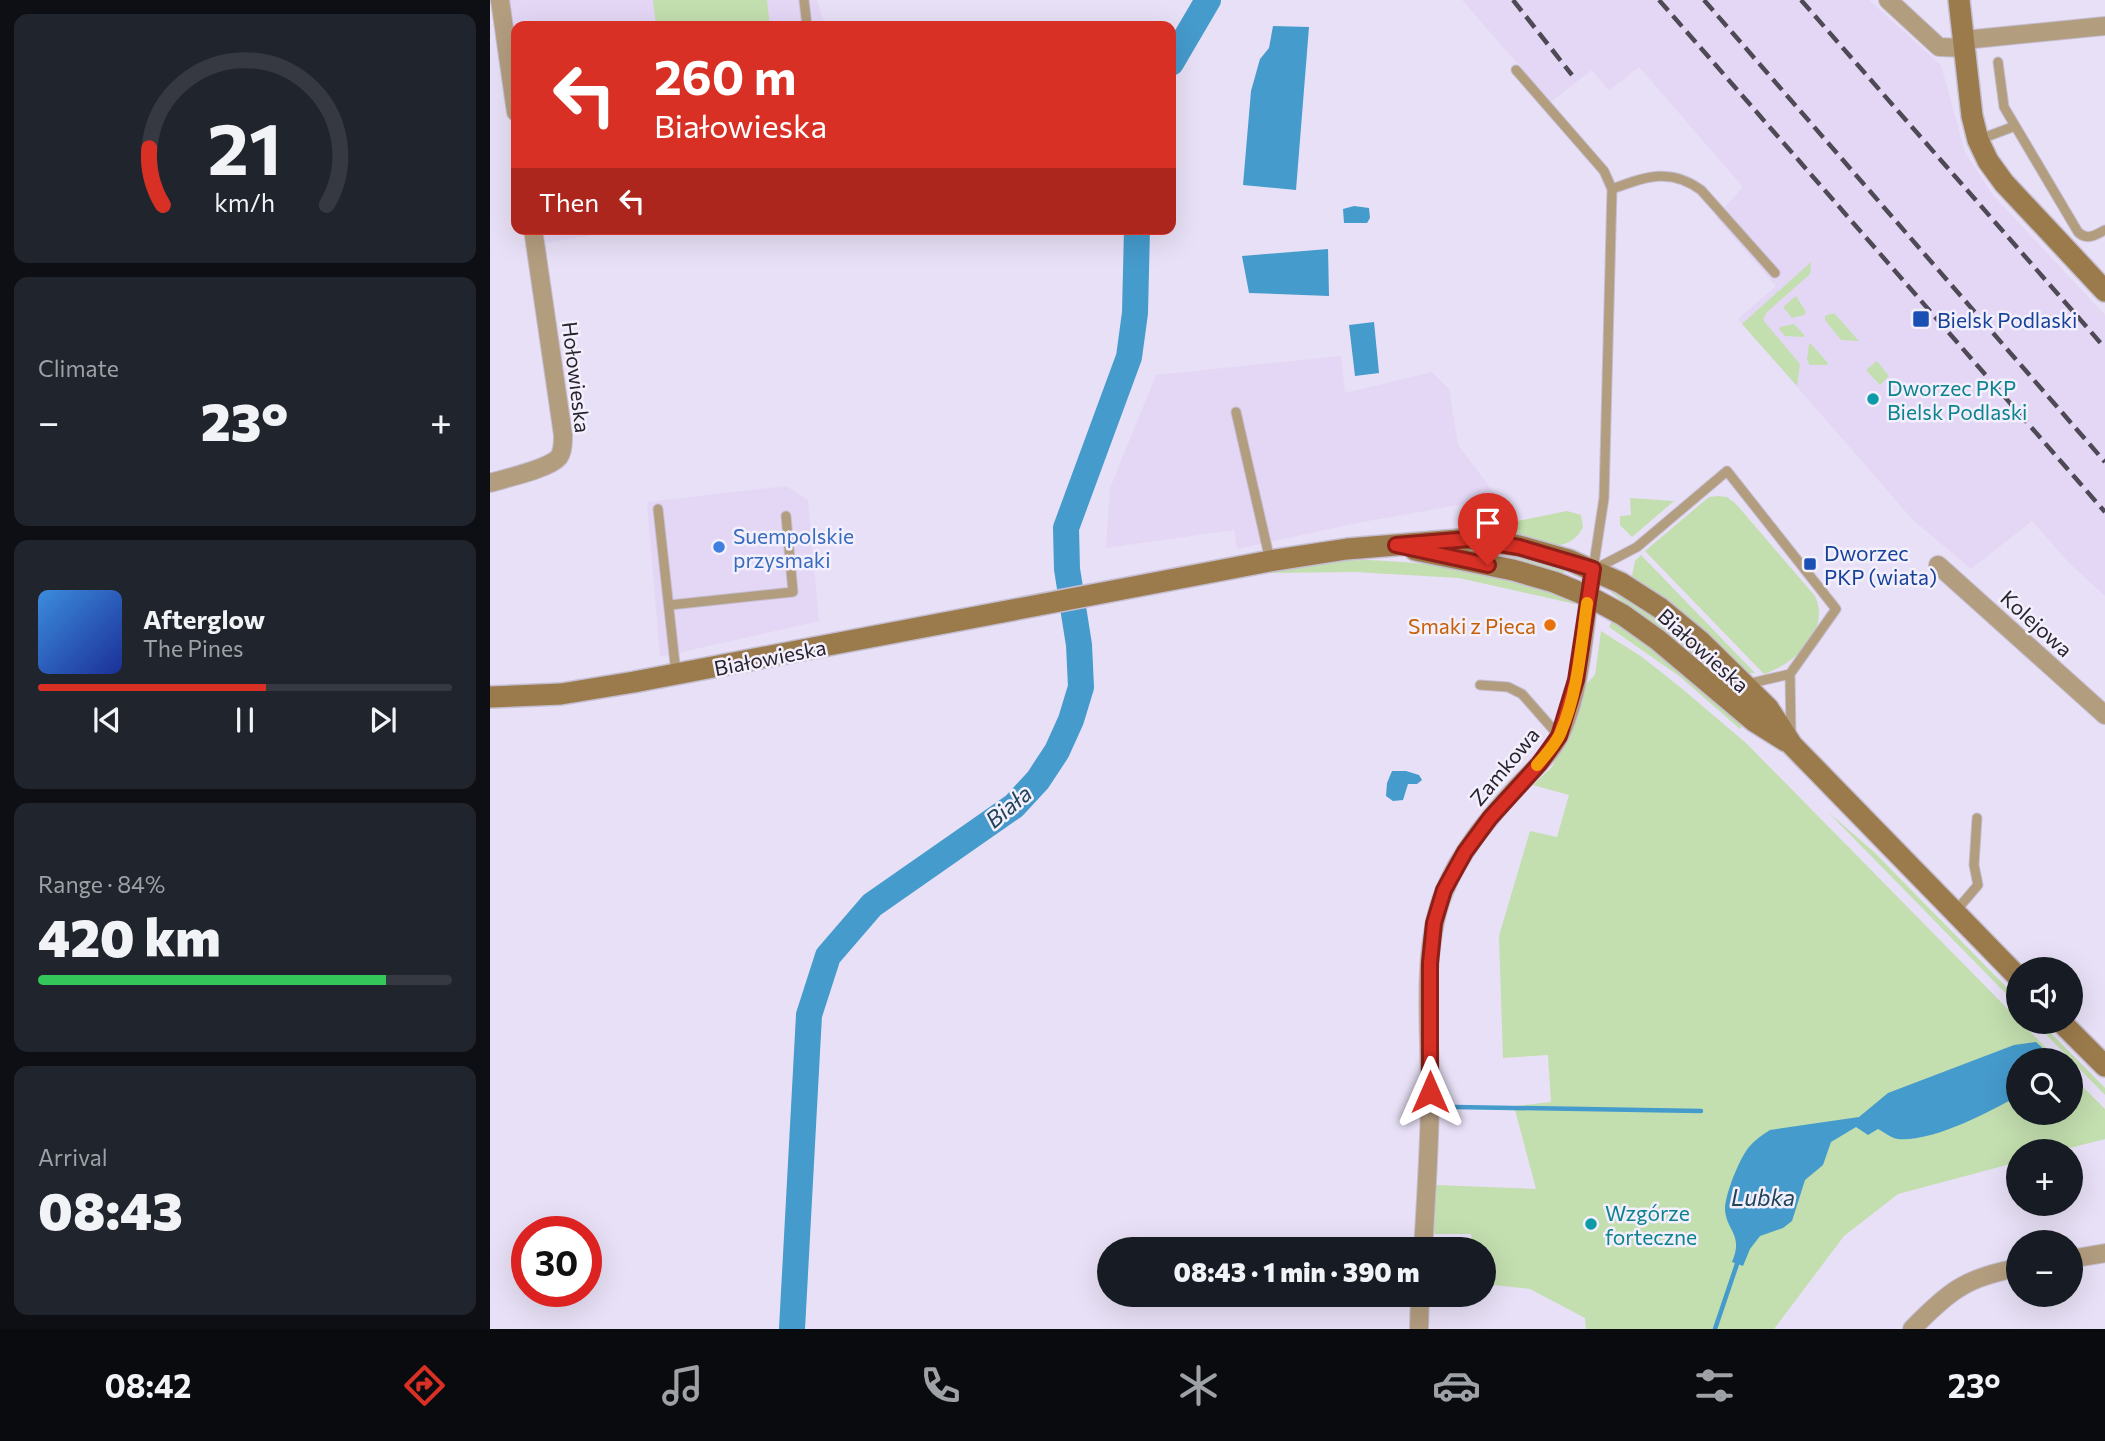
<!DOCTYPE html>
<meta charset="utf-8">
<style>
body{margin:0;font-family:Commissioner,sans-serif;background:#20242c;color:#f1f3f6;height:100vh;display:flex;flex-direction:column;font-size:26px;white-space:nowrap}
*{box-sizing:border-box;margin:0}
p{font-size:23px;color:#9ea1a6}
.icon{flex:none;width:38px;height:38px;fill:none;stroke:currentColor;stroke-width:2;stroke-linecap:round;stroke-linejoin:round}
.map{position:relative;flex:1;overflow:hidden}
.side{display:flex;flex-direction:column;gap:14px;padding:14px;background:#0d0f14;width:490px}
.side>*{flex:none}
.guide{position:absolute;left:21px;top:21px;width:665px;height:214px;border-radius:14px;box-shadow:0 7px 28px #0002;background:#d93025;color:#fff;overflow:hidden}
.tools{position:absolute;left:1516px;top:957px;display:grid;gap:14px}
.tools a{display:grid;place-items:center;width:77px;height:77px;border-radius:50%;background:#171b24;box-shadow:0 7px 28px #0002;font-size:35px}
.speed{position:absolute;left:21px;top:1216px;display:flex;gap:14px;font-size:35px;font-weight:700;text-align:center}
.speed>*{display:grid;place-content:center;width:91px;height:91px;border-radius:50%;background:#171b24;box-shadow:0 7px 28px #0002;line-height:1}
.speed .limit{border:10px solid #d22;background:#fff;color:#111}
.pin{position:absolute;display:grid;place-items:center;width:60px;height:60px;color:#fff;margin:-72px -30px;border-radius:50% 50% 50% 0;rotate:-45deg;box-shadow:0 0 7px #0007}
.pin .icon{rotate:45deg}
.me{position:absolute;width:77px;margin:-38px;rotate:0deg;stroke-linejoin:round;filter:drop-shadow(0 0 5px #0008)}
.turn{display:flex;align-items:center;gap:24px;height:147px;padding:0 28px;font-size:32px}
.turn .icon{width:91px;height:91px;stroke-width:2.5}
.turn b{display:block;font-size:49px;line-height:60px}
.then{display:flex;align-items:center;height:66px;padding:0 28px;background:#0003;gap:14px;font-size:26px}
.big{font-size:52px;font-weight:800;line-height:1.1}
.side .widget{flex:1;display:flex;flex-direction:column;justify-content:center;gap:10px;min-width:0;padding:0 24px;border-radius:14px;background:#20242c}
.side .dial{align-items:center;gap:0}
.dial svg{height:182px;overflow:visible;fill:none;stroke:#363941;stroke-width:7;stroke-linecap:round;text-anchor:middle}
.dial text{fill:#f1f3f6;stroke:none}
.song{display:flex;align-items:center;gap:21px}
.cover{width:84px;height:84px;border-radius:10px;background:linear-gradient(135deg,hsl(210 70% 55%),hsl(230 70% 35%))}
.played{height:7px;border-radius:4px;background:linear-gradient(90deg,#d93025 55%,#363941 55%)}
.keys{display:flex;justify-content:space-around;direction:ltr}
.heat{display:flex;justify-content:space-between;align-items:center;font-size:38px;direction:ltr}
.charge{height:10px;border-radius:5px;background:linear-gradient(90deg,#34c759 84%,#363941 0)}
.trip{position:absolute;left:607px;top:1237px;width:399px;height:70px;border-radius:35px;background:#171b24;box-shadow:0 7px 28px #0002;font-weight:800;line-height:70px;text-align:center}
.tab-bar{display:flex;height:112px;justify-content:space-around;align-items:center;background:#090b0e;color:#9ea1a6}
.tab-bar .icon{width:49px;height:49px}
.tab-bar .on{color:#d93025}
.tab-bar b{font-size:32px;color:#f1f3f6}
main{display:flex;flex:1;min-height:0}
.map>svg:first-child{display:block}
.built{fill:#e3d7f5}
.green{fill:#c3deaf}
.water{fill:#459bcc}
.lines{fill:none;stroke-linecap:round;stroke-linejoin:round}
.stream{stroke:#459bcc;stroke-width:4.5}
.river{stroke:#459bcc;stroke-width:26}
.lane-casing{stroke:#c5bed2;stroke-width:11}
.street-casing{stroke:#c5bed2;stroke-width:20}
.secondary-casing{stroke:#c5bed2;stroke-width:24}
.lane{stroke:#b39d7f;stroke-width:9}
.street{stroke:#b39d7f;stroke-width:18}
.secondary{stroke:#9b7b4c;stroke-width:21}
.rail{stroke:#4e4a55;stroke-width:4.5;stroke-dasharray:14 7;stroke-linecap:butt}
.route-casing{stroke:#8d1f18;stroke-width:18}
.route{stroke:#d93025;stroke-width:12}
.slow{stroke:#f59e0b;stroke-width:12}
.transit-dot{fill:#1a4fb4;stroke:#f4effd;stroke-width:2.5}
.culture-dot{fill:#0f9aa8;stroke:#f4effd;stroke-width:2.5}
.shop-dot{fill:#3f7fe0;stroke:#f4effd;stroke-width:2.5}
.food-dot{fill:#e8710a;stroke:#f4effd;stroke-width:2.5}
.labels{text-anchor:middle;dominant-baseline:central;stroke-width:5;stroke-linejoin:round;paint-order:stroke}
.transit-label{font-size:21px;fill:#164399;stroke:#f4effd;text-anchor:start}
.street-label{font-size:21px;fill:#28242d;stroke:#f4effd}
.culture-label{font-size:21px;fill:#0d838f;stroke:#f4effd;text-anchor:start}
.shop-label{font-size:21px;fill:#366cbe;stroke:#f4effd;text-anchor:start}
.food-label{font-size:21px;fill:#c56008;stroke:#f4effd;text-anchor:end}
.water-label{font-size:23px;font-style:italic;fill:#20445a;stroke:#f4effd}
</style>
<main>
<section class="side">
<div class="widget dial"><svg viewBox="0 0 100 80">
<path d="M14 69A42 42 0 1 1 86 69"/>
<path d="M14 69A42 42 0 0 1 8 44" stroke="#d93025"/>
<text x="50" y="56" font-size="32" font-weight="700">21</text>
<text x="50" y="72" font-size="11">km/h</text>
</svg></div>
<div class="widget"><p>Climate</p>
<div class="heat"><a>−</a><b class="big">23°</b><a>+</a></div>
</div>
<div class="widget">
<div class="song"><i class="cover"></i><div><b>Afterglow</b><p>The Pines</p></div></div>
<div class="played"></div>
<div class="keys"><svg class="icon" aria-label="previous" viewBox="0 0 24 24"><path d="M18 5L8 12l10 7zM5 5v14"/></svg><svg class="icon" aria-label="pause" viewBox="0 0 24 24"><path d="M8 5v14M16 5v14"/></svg><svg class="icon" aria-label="next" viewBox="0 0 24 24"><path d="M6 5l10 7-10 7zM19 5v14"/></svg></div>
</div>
<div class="widget"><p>Range · 84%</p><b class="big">420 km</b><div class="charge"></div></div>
<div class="widget"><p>Arrival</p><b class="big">08:43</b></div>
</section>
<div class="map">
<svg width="1615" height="1329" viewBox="0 0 1615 1329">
<rect width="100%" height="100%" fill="#e8e0f6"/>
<path class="built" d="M19,0H327L335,26H26V49Z
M972,0H1379L1451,65L1475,152L1502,194L1615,315V596L1578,562L1542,521L1481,569L1423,520L1248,319L1286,286L1226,217L1253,187L1149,67L1119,91L1102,70L1061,102Z
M52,229H142L54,243Z
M851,356L855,393L942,372L959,389L968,445L1008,498L872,522L747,549L744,530L616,548L620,488L666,375Z
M296,486L318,500L329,621L170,657L157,502Z"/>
<path class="green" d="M163,0H277L280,26H166Z
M1321,262L1320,274L1276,313L1273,320L1310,364L1307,386L1252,324Z
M1306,296L1316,312L1314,315L1302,318L1293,307Z
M1344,313L1369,341L1351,340L1335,320V316Z
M1304,324L1314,335V337L1295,336L1289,329L1290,327Z
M1319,344H1321L1338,363L1337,365H1320L1317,360Z
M1387,361L1399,376L1390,385L1376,370Z
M1228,496L1237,497L1246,504L1325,596C1341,631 1305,664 1274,674L1155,551L1219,497Z
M1140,498L1184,501L1142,537L1130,525V516L1141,515Z
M1077,511L1091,515L1093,527C1087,539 1079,544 1065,546L998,533V527Z
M946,546C990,549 1032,555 1075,568L1074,573Z
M1151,555L1265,673H1257L1202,621L1142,576L1145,561Z
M878,560C914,562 951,564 987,571C1019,577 1050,589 1081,599L1085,604L969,578L865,572L768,573L840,561Z
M1123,589L1185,630L1240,680L1228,679L1121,592Z
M1122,621L1159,645L1253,725L1250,729L1189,676L1119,627Z
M1111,631L1152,657L1190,687L1256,743L1568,1060H1528V1113H1580V1074L1615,1109V1139L1568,1151L1528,1152V1162L1408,1194L1354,1236L1284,1329H1096L1095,1318L1040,1289L994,1284V1250L982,1249L981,1234H942L945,1185L1046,1189L1024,1106L1061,1102L1058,1055L1013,1058L1009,936L1040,831L1067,837L1079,795L1043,785L1062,767L1080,730L1091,689L1105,675Z
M1338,812L1384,852L1528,999V1006Z
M1544,1022H1550L1615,1088V1095Z"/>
<path class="water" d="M783,26L819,27L806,190L753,185L761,91L770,59L779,48Z
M864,206L879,208L880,218L877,223H854L853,209Z
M838,249L839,296L759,293L752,256Z
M884,322L889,373L865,376L859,325Z
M902,771H916L929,775L932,780L927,784H918L913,800L903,801L896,796L897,783Z
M1546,1042L1561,1056L1559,1060H1528V1096C1497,1113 1443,1142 1408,1139C1401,1138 1394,1132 1388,1129L1378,1135L1366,1127L1341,1142L1333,1165L1315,1180L1302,1221L1293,1228L1270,1236L1260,1249L1253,1266L1242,1262C1254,1234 1236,1231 1235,1209C1235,1195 1249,1159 1259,1147C1265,1140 1272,1135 1280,1130L1369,1117L1398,1093L1524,1045Z"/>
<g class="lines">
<path class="stream" d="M965,1107L1211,1111
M1225,1329L1247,1264"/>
<path class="river" d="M681,63L718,0
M302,1329L319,1015L338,956L382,905L524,806L548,780L567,751L581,720L591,687L589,645L577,569L576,528L639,357L645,313L647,229"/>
<defs>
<path id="lane" d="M314,0L317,26
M1508,62L1514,107L1588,232C1597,241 1605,235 1615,230
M1026,70L1114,171L1122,189L1114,498L1103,570
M1488,140L1525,126
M1122,189C1155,177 1180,167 1211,190L1285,273
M746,412L780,560
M168,509L186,673
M1105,569L1147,547L1237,471L1346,609L1300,674L1301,736
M180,605L303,592L296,516
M1257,684L1300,674
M990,685L1018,687L1032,694L1069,736
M1465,912L1488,885L1484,865L1487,818"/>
<path id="street" d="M10,0L26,112
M1398,0L1449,47L1474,48
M1474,40L1615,26
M0,483C16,478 59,469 69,457C73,451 73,442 73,435L43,229
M1448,565L1615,715
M933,1250C936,1197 940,1144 940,1091C940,1029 931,949 954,892C970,852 998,819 1026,788C1041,772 1060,755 1070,735C1093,687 1094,622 1103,570
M1580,1259L1615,1253
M929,1329L930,1295
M1422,1329C1458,1292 1476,1277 1528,1268"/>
<path id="secondary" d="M1469,0L1482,116L1488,140L1498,161L1514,183L1615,291
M925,550L1023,570L1064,582L1098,596L1133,615L1168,640L1264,721L1296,741
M0,697L71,694L144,682L780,561L857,549L980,539L1029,546L1079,560L1131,583L1170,608L1210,641L1278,708L1302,745L1528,977
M1571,1022L1615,1066"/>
</defs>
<use href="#lane" class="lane-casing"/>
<use href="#street" class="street-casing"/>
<use href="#secondary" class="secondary-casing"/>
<use href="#lane" class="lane"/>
<use href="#street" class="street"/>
<use href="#secondary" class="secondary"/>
<path class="rail" d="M1023,0L1082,75
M1169,0L1615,512
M1214,0L1615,462
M1311,0L1615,348"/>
</g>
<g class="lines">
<defs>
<path id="route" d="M940,1092V963L944,923L954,890L975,852L1000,818L1049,764L1069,736L1086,680L1103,569L1029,547L980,539L906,545L998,565"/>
</defs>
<use href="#route" class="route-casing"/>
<use href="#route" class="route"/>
<path class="slow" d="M1047,765C1055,756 1065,745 1070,734C1088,693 1091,647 1097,603"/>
</g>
<g class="transit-dot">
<rect x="1422" y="310" width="18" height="18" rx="3.5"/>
<rect x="1313" y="557" width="14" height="14" rx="3.5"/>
</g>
<g class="culture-dot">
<circle cx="1383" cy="399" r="7"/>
<circle cx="1101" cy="1224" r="7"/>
</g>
<circle class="shop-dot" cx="229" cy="547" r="7"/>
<circle class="food-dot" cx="1060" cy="625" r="7"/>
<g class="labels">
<g class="transit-label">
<text x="1447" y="319">Bielsk Podlaski</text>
<text x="1334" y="552">Dworzec<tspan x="1334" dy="24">PKP (wiata)</tspan></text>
</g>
<g class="street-label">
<text transform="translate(87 377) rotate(83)">Hołowieska</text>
<text transform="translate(1547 623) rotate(42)">Kolejowa</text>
<text transform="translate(1214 650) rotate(42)">Białowieska</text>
<text transform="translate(280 657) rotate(-11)">Białowieska</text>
<text transform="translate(1014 766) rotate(-50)">Zamkowa</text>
</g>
<g class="culture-label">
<text x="1397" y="387">Dworzec PKP<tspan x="1397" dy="24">Bielsk Podlaski</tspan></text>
<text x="1115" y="1212">Wzgórze<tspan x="1115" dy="24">forteczne</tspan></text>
</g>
<g class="shop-label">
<text x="243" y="535">Suempolskie<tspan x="243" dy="24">przysmaki</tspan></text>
</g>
<g class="food-label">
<text x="1046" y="625">Smaki z Pieca</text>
</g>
<g class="water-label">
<text transform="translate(518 806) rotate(-40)">Biała</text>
<text x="1273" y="1197">Lubka</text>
</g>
</g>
</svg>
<div class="tools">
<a><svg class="icon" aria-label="sound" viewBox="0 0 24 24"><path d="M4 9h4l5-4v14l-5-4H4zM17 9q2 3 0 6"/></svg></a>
<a><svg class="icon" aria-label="search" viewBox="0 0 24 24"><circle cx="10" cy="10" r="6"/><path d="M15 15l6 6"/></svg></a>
<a>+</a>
<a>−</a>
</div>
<div class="speed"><div class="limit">30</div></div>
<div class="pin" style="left:998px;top:565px;background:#d93025"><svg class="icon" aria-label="arrive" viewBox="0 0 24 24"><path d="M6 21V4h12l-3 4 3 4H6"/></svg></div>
<svg class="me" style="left:940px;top:1092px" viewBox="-20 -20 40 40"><path d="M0-17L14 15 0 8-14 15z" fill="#d93025" stroke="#fff" stroke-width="4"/></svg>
<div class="trip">08:43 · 1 min · 390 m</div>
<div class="guide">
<div class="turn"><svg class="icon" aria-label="left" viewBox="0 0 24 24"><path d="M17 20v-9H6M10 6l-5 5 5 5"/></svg><div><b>260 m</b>Białowieska</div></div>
<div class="then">Then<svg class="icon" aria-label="left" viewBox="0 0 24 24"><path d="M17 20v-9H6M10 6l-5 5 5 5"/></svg></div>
</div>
</div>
</main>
<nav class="tab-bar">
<b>08:42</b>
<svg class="icon on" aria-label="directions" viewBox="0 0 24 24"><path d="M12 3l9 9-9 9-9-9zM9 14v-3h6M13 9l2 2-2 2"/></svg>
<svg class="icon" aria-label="music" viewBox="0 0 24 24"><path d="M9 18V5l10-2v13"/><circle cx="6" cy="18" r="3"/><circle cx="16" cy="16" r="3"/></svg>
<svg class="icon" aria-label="phone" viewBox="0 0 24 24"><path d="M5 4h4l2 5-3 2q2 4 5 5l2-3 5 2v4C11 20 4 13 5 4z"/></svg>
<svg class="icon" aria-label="climate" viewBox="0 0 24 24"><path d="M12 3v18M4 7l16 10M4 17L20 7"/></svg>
<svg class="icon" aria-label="car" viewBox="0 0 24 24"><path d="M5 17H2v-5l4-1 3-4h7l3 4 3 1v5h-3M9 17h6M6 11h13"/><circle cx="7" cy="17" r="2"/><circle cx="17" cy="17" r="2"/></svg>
<svg class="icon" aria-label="filters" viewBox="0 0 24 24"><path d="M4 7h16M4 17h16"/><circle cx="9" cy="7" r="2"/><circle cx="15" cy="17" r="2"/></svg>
<b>23°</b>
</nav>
